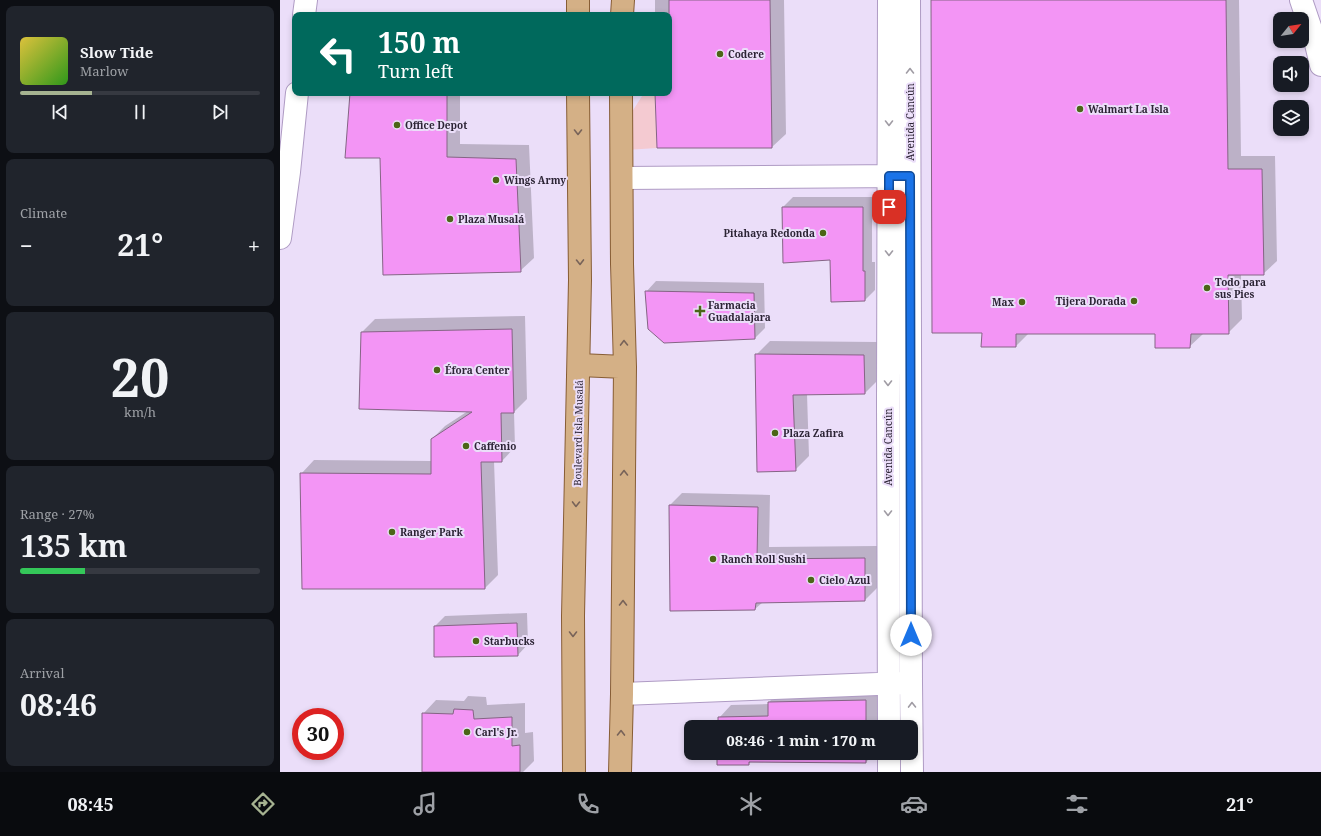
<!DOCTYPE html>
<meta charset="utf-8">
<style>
body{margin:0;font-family:"Noto Serif",serif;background:#20242c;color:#f1f3f6;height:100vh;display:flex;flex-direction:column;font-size:15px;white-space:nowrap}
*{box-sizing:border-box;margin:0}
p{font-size:13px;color:#9ea1a6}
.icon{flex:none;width:22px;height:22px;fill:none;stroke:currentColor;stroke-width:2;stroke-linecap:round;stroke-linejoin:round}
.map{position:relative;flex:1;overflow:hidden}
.details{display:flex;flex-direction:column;gap:6px;padding:6px;background:#0d0f14;width:280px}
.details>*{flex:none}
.top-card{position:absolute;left:12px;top:12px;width:380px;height:84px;border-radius:8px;box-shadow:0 2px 6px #0003;background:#00695c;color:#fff;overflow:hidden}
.needle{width:26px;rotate:60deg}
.tools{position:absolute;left:993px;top:12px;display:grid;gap:8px}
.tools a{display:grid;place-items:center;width:36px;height:36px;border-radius:8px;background:#171b24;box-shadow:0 2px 6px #0003;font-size:20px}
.speed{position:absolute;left:12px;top:708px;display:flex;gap:8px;font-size:20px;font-weight:700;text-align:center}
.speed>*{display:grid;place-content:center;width:52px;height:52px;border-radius:50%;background:#171b24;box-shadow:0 2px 6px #0003;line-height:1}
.speed .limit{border:6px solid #d22;background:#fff;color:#111}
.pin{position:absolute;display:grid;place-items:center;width:34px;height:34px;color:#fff;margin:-17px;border-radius:8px;box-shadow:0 2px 6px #0006}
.me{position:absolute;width:44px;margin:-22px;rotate:0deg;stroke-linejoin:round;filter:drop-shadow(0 0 3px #0008)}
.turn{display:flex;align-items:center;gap:14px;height:84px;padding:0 20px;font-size:18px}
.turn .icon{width:52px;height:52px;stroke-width:2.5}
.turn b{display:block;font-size:28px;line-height:34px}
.big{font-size:30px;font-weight:700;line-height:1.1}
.details .card{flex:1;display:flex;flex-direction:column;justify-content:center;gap:6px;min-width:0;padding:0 14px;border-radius:8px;background:#20242c}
.details .dial{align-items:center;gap:0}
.dial b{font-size:52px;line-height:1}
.song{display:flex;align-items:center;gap:12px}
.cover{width:48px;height:48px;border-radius:6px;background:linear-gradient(135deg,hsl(50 70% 55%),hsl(110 70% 35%))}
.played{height:4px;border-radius:2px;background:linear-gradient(90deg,#a6b391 30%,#363941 30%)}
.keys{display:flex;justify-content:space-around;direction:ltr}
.heat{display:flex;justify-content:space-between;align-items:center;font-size:22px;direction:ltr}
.charge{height:6px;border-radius:3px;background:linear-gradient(90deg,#34c759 27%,#363941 0)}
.trip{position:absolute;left:404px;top:720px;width:234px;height:40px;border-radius:8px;background:#171b24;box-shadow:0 2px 6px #0003;font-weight:700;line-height:40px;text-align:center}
.dock{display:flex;height:64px;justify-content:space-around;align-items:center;background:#090b0e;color:#9ea1a6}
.dock .icon{width:28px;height:28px}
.dock .current{color:#a6b391}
.dock b{font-size:18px;color:#f1f3f6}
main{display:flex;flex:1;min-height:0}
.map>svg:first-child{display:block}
.green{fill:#f4cad1}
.shadow{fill:#0003}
.building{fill:#f395f5;stroke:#856485}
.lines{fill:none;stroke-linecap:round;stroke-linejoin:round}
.minor-casing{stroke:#af9bc4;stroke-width:24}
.tertiary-casing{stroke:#af9bc4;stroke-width:24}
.primary-casing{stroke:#875d35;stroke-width:24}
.minor{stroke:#fff;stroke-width:22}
.tertiary{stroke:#fff;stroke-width:22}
.primary{stroke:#d4b086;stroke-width:22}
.oneway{stroke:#a09ca4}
.oneway2{stroke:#786359}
.route-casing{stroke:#114b97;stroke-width:10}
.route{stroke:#1a73e8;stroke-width:7}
.poi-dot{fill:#4b6516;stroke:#ebdef9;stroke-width:1.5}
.labels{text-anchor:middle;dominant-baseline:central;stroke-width:4;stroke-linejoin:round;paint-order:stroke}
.poi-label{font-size:10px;font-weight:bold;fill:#2c2435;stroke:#ebdef9;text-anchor:start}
.street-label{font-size:10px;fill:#2c2435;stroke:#ebdef9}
</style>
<main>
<section class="details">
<div class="card">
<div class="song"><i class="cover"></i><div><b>Slow Tide</b><p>Marlow</p></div></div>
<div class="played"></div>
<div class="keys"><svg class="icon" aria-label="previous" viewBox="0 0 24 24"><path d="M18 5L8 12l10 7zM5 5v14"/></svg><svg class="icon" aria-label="pause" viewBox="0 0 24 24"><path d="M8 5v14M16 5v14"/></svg><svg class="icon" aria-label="next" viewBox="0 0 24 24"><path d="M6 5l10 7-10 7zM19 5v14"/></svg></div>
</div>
<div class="card"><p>Climate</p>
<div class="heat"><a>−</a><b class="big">21°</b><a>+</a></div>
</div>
<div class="card dial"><b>20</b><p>km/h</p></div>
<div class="card"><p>Range · 27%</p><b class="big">135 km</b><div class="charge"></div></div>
<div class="card"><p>Arrival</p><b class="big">08:46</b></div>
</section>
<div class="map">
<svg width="1041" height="772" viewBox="0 0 1041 772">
<rect width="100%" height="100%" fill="#ebdef9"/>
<path class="green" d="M364,93H375L377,148L346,150L350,115Z"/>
<path class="shadow" d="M375,0H504L506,134L492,147H378L377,93H389V15H375Z
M652,0H959L961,156H995L997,261L983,274H961L962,319L948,333L923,334L909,347L876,333H749L736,346L703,332Z
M71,93H180V144L249,145L254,258L240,271L101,157Z
M513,197H592V262H595V290L585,300L551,259L503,207Z
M376,281L484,283L485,328L474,339L366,292Z
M245,316L247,399L234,412L235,447L222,461H214L218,575L205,588L21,474L34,460L152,461V439L165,426L188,411L82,332L95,319Z
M490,341L597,342L599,379L585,393L527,394L529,456L515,470L476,355Z
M402,493L490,495L489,547L597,546V588L585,600L483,602L475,609L390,505Z
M247,613L248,644L238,655L155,626L165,616Z
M598,688V727H439V718L451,705L489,704V702L501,690Z
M188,696L206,697L207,705L245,703V733L253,732L254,761L243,772H143V714L156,700L184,701Z
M438,753H595L586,762L472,761L468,764Z"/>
<path class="building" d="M389,0H490L492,148H377L375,93H389Z
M651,0H946L948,169H982L984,275H948L949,334H911L910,348H875V334H736V347H701L702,333H652Z
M70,93H167V157L236,159L241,272L103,275L100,158H65Z
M502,207H583V271H585V301L551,302L550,260L503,263Z
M365,291L474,293L475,339L384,343L368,329Z
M232,329L234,413H221L222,462H201L205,589H22L20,473L151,474V439L192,412L79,409L81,332Z
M475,354L584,355L585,394L513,395L516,471L477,472Z
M389,505L478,507L477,559L585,558V601L476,603L475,610L390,611Z
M237,623L238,656L154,657V626Z
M586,700V727H438V717L488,716V702Z
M174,709L193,710L194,719L232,717V746L240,745V772H142V713L173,714Z
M437,753H586V763L469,762V765H437Z"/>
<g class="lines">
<defs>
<path id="minor" d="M629,0L631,683L632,772
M24,15L26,0
M342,178L622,176
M0,238L9,172L17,93
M342,694L623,683
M609,727L608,404L609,0
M609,753V772"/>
<path id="tertiary" d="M1021,0L1036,44L1041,65"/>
<path id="primary" d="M298,15V0
M342,15L343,0
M299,365L345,367
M294,772L293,616L300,280L298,93
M340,772L342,694L345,367L342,264L341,93"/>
</defs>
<use href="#minor" class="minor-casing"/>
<use href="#tertiary" class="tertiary-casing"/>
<use href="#primary" class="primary-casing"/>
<use href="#minor" class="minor"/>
<use href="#tertiary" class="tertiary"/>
<use href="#primary" class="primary"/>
</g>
<defs><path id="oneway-chevron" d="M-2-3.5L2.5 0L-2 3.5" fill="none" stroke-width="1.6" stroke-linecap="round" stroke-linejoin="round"/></defs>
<g class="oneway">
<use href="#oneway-chevron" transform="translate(630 71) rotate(-90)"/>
<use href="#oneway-chevron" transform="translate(609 123) rotate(90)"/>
<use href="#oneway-chevron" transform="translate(609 253) rotate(90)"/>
<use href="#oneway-chevron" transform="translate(608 383) rotate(90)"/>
<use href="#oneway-chevron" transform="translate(608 513) rotate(90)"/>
<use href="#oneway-chevron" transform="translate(632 705) rotate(-91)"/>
</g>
<g class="oneway2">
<use href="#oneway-chevron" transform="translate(298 132) rotate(90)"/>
<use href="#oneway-chevron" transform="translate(300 262) rotate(89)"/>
<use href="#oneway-chevron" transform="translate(344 343) rotate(-91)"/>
<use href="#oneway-chevron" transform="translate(344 473) rotate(-90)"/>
<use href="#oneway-chevron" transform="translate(296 504) rotate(91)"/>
<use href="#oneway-chevron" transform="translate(343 603) rotate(-90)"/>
<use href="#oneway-chevron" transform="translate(293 634) rotate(90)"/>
<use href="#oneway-chevron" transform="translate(341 733) rotate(-89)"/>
</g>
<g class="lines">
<defs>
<path id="route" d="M609,207V176H630L631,635"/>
</defs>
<use href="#route" class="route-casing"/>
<use href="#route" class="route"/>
</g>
<g class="poi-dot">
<circle cx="440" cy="54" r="4"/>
<circle cx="800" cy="109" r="4"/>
<circle cx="117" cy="125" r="4"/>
<circle cx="216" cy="180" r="4"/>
<circle cx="170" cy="219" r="4"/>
<circle cx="543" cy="233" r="4"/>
<circle cx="927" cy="288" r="4"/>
<circle cx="854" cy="301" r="4"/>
<circle cx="742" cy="302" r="4"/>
<path d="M418 305h4v4h4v4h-4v4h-4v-4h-4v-4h4z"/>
<circle cx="157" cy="370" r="4"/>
<circle cx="495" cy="433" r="4"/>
<circle cx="186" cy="446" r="4"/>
<circle cx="112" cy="532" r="4"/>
<circle cx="433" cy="559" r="4"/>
<circle cx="531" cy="580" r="4"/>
<circle cx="196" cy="641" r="4"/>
<circle cx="187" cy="732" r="4"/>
</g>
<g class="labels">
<g class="poi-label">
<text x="448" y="54">Codere</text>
<text x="808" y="109">Walmart La Isla</text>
<text x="125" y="125">Office Depot</text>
<text x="224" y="180">Wings Army</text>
<text x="178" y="219">Plaza Musalá</text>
<text x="535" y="233" text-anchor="end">Pitahaya Redonda</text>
<text x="935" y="282">Todo para<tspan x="935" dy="12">sus Pies</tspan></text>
<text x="846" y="301" text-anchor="end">Tijera Dorada</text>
<text x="734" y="302" text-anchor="end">Max</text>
<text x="428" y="305">Farmacia<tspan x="428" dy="12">Guadalajara</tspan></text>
<text x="165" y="370">Éfora Center</text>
<text x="503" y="433">Plaza Zafira</text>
<text x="194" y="446">Caffenio</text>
<text x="120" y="532">Ranger Park</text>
<text x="441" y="559">Ranch Roll Sushi</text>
<text x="539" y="580">Cielo Azul</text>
<text x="204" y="641">Starbucks</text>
<text x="195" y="732">Carl's Jr.</text>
</g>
<g class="street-label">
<text transform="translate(630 122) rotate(-90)">Avenida Cancún</text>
<text transform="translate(298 433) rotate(-89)">Boulevard Isla Musalá</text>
<text transform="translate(608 447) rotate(-90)">Avenida Cancún</text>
</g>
</g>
</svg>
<div class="tools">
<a><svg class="needle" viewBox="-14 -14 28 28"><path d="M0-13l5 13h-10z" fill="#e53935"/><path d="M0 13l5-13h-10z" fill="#9ea1a6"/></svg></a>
<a><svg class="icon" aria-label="sound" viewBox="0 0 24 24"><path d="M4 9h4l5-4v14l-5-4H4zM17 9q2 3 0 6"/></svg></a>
<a><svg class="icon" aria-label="layers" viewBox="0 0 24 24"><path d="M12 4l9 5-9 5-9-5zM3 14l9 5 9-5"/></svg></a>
</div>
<div class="speed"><div class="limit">30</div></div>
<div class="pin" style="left:609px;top:207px;background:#d93025"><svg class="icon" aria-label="arrive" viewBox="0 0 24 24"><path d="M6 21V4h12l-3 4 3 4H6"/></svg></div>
<svg class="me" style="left:631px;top:635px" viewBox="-20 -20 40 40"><circle r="19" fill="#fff"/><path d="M0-13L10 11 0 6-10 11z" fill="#1a73e8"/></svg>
<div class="trip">08:46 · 1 min · 170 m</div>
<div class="top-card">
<div class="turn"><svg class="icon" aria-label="left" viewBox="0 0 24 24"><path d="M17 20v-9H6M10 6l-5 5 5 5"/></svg><div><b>150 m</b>Turn left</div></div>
</div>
</div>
</main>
<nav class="dock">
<b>08:45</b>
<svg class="icon current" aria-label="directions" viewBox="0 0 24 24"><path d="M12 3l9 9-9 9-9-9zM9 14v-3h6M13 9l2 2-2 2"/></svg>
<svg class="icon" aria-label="music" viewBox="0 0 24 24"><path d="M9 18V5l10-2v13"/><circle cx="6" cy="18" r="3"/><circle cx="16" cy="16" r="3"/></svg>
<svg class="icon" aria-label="phone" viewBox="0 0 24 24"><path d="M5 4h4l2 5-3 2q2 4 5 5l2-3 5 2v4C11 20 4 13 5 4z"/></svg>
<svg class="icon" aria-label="climate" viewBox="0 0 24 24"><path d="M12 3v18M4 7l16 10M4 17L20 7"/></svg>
<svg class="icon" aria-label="car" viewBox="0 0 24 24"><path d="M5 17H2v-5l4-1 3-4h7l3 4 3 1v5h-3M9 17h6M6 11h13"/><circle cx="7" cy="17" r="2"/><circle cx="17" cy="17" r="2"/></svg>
<svg class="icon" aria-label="filters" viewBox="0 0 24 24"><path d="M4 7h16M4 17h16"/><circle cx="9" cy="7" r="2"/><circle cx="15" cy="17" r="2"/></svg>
<b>21°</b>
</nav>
